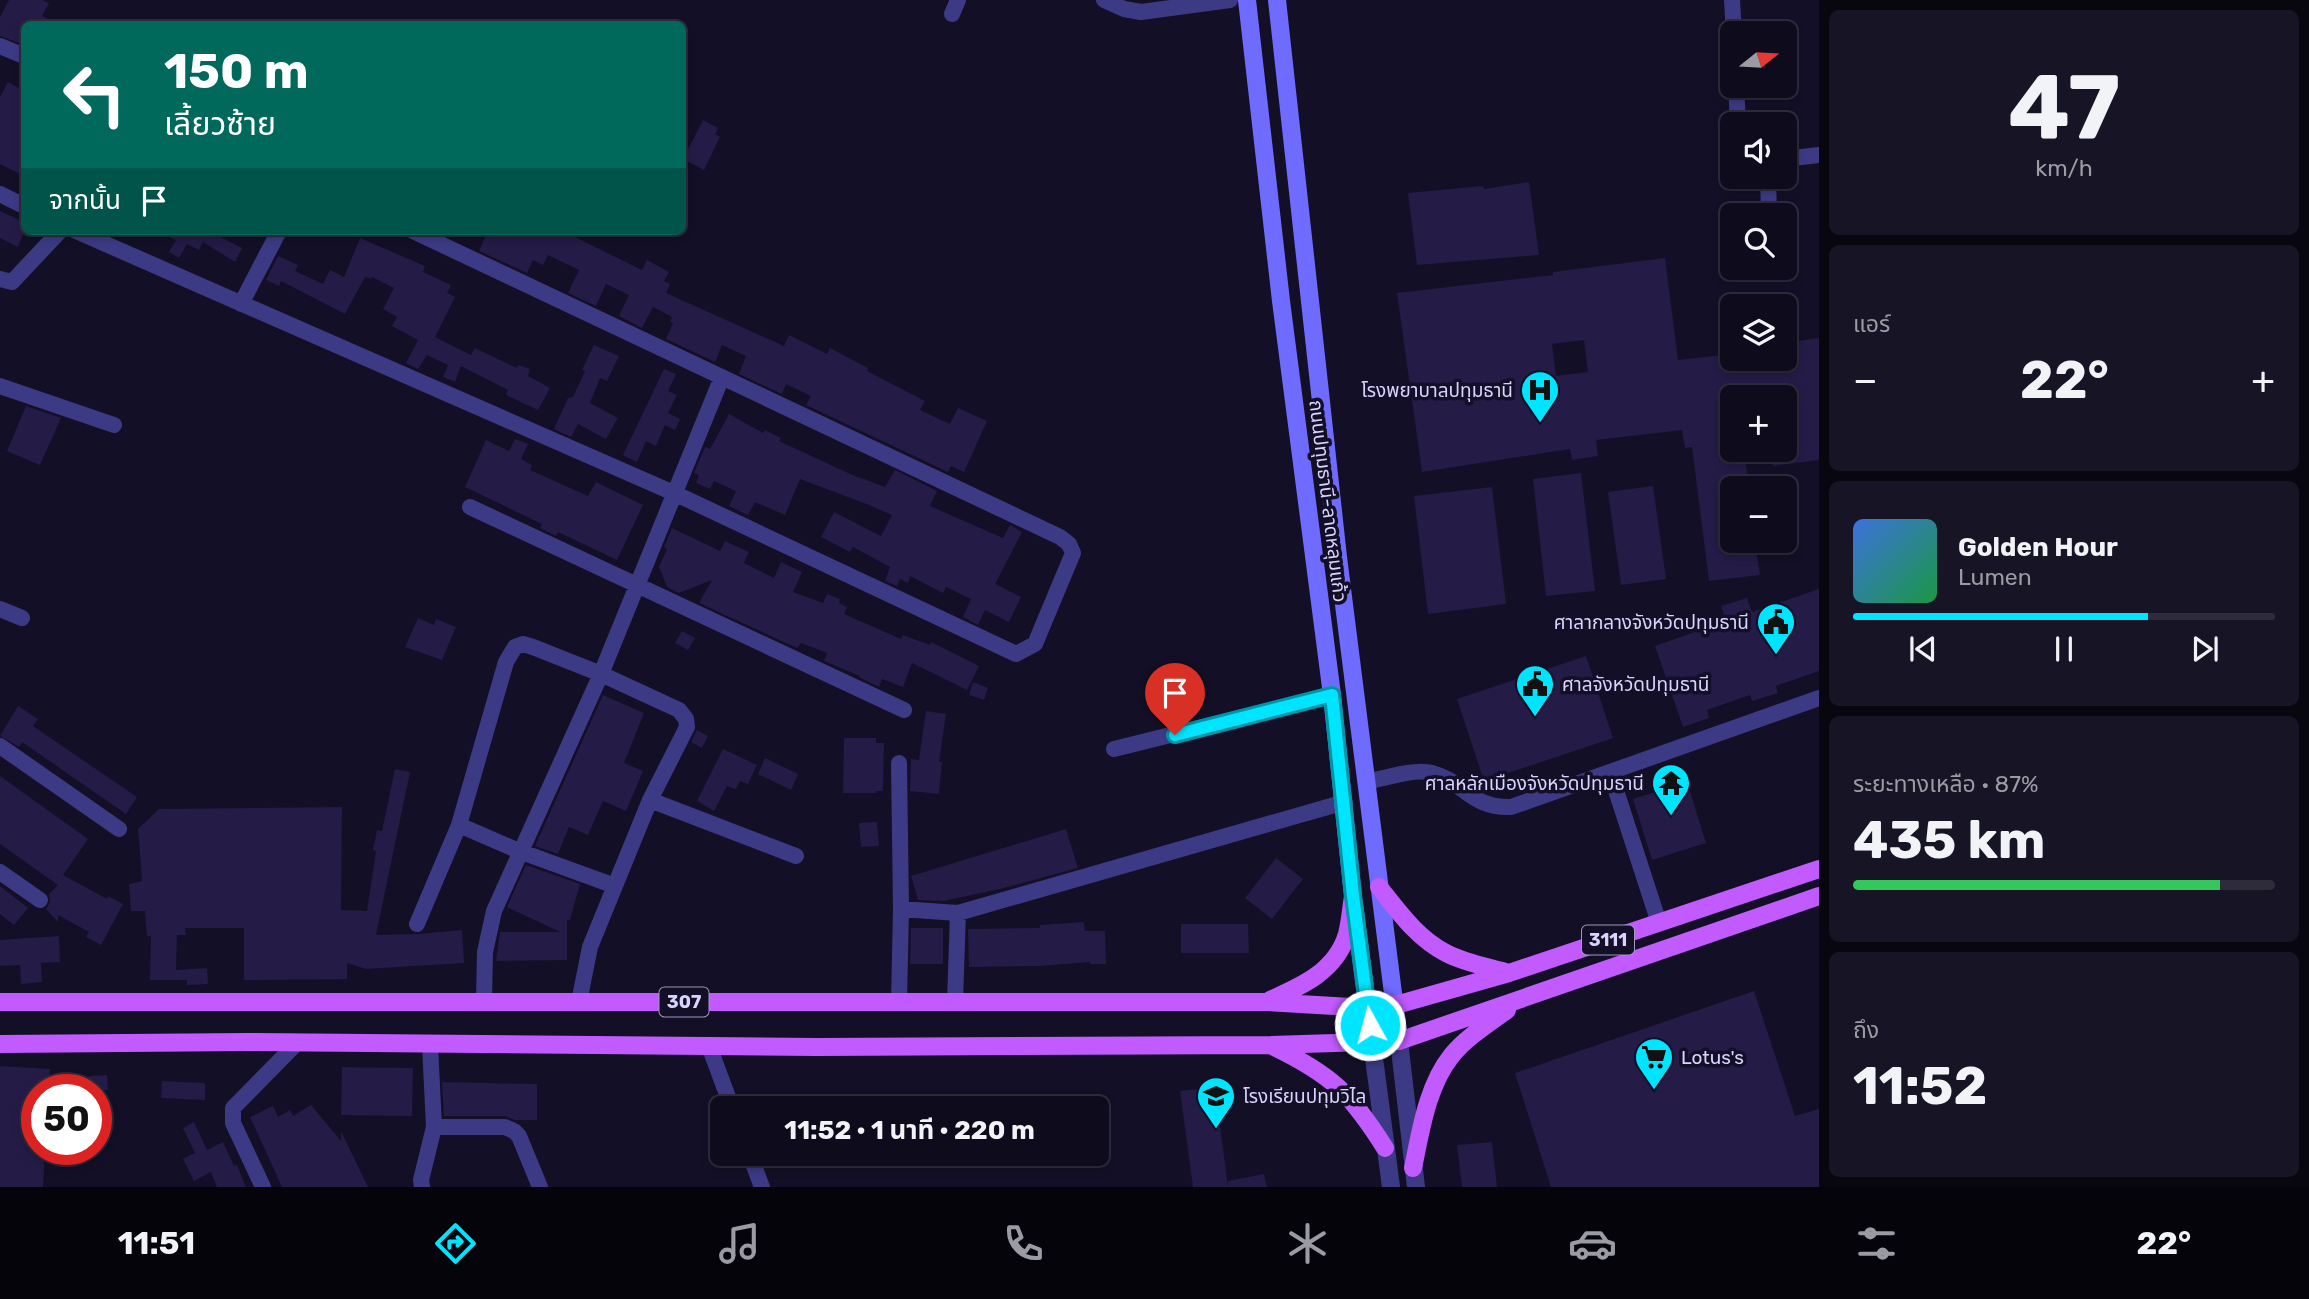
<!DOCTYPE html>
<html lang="th">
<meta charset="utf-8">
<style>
body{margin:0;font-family:Rubik,"Noto Sans Thai",sans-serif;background:#171425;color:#f1f3f6;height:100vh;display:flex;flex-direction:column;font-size:26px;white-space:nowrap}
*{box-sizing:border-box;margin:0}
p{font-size:23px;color:#9b9ba3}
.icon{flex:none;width:38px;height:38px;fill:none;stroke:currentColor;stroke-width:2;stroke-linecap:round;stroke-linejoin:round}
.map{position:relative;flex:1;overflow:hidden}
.details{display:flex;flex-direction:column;gap:10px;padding:10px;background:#08060f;width:490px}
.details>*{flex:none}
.top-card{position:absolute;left:21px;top:21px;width:665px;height:214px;border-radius:10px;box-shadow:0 4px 10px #0003,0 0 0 2px #2e2b3b;background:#00695c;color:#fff;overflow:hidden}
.needle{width:46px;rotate:72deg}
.buttons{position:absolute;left:1720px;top:21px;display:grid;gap:14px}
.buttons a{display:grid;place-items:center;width:77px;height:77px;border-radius:10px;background:#0e0b1c;box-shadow:0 4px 10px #0003,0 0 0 2px #2e2b3b;font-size:35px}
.speed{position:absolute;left:21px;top:1074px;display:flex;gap:14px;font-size:35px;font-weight:700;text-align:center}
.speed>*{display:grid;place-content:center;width:91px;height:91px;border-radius:50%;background:#0e0b1c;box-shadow:0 4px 10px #0003,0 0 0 2px #2e2b3b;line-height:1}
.speed .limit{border:10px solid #d22;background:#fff;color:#111}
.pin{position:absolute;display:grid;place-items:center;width:60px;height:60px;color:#fff;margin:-72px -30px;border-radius:50% 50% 50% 0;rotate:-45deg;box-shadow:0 0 7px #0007}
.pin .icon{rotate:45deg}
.me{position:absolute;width:77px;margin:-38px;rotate:353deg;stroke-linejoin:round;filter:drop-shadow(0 0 5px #0008)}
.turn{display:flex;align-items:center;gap:24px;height:147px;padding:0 28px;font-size:32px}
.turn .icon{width:91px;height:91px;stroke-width:2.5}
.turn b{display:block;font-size:49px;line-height:60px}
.then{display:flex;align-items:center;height:66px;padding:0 28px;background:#0003;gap:14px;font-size:26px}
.big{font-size:52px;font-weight:700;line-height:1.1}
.details .card{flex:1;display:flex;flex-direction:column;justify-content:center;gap:10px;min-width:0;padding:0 24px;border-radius:10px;background:#171425}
.details .dial{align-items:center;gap:0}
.dial b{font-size:91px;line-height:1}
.song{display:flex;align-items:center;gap:21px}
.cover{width:84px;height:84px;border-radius:10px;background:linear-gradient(135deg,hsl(220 70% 55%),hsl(140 70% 35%))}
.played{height:7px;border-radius:4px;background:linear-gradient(90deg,#00e5ff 70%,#2e2b3b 70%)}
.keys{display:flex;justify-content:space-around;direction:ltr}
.heat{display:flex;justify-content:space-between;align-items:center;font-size:38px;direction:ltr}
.charge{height:10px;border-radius:5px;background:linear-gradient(90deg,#34c759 87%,#2e2b3b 0)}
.trip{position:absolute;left:710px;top:1096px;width:399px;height:70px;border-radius:10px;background:#0e0b1c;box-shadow:0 4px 10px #0003,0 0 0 2px #2e2b3b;font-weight:700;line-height:70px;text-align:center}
.dock{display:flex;height:112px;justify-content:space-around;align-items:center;background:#06040b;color:#9b9ba3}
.dock .icon{width:49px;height:49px}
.dock .selected{color:#00e5ff}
.dock b{font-size:32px;color:#f1f3f6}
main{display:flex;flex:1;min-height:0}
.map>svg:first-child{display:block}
.building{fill:#241b47;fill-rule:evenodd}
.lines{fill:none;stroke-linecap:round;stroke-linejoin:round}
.minor{stroke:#3d3a85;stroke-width:16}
.tertiary{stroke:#3d3a85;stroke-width:18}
.secondary{stroke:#6f6bff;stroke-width:18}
.primary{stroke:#c25bff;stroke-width:18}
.route-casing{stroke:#0095a6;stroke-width:18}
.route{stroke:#00e5ff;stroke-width:12}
.labels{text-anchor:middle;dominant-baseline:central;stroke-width:7;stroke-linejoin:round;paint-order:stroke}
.shield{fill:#130f26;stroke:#9e99be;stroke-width:2}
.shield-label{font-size:18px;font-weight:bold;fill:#d9d4ff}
.poi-label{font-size:19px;fill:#d9d4ff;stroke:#130f26;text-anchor:end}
.street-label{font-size:19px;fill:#d9d4ff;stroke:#130f26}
</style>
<main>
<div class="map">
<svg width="1819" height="1187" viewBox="0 0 1819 1187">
<rect width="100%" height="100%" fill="#130f26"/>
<path class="building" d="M9,0H42L49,3L42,16L59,24H24V45L0,36V17Z
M8,82L24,91V176L0,164V97Z
M703,120L718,128L715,134L720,137L704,170L683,159Z
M1529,182L1539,255L1417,265L1408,193L1483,186L1484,189Z
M0,211L24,222V232L18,247L0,238Z
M155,231H209L242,248L235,262L203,242L199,250L187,244L179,258L169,252L176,240Z
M488,231H563L642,270L647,260L669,272L664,281L670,284L666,293L784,346L789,335L827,354L830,348L868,368L867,371L925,401L920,410L950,424L958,408L987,421L964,472L951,466L948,472L806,405L811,396L786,384L782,394L739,374L746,356L722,345L715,362L666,339L673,323L670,322L672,317L653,307L642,328L619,316L629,295L606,284L596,306L568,293L579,270L548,255L543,265L533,260L527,273L479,251Z
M360,238L425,266L423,272L451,285L447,293L455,297L435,337L471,355L475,348L517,368L518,365L530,369L528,376L550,388L538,410L506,395L508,390L461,366L455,382L443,377L448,365L427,355L418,369L406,363L418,340L392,326L397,317L383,309L394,288L372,277L371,279L365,277L345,314L281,281L279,286L266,280L278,256L298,265L295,271L323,284L330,270L344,277Z
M1665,258L1678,360L1732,354V359H1785V343L1819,338V460L1773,466L1770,450H1785V397H1732V453L1744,452L1749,488H1732V541H1755L1760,575L1709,581L1692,447L1685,448L1682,430L1596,440L1598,456L1572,460L1570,449L1422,472L1397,293L1553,275V272ZM1584,340L1588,372L1556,376L1552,344Z
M594,345L619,356L607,381L600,378L590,403L618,418L606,439L578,424L571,437L554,429L568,398L573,397L585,371L582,370Z
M664,369L676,374L668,391L677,395L668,413L680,419L675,430L665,425L656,446L646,441L637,462L623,455Z
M26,406L61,418L40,465L7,451Z
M729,414L763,433L765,430L781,438L779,441L859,478V477L885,487L895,470L937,491L930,506L1003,538L1010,525L1022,532L995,584L1021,597L1009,622L985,610L978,625L963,617L971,599L946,587L943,593L910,576L908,583L900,579L897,586L885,581L890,567L853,547L850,552L821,537L834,512L881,536L892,515L869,505L800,479L785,515L755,502L748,515L729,506L736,491L714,481L710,489L696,483L699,475L694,473L705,447L710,449Z
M515,439L528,444L521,459L532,465L530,470L588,496L596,482L643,505L617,560L558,532L556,536L540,528L542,524L465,487L486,440L509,451Z
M1581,473L1595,591L1546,596L1533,479Z
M1653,486L1666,579L1621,585L1608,492Z
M1492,487L1506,604L1428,614L1414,496Z
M672,528L720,551L725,541L749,552L744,563L774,578L781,562L802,572L793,592L823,603L827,594L840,599L839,603L847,607L844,614L901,639L903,635L930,645L931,642L979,666L967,690L912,663L903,687L882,679L879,687L859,677L860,676L824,661L827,653L801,643L797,648L699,603L712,580L679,593L667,587L659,567L667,549L664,547Z
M1819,589V671L1776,686L1778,693L1752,701L1750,695L1707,710L1709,718L1683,727L1655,646L1726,621L1721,606L1747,598L1752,612Z
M418,618L434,625L436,619L456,627L442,660L405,647Z
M682,631L695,638L688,650L675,643Z
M1586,656L1613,738L1484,781L1457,699Z
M973,682L988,688L984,700L969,695Z
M603,695L644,713L624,763L643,771L626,811L603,801L588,835L569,827L558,854L535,846Z
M18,706L38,719L33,726L137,797L126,814L22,742L19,747L0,736Z
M926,711L946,714L939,762H942L939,794L910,791L911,759L919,760Z
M697,730L708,736L702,748L691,742Z
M844,738H876V743H884L883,791H876V793H843Z
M723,749L757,765L748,784L740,781L736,789L727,786L714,811L697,801Z
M765,758L798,774L791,790L758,774Z
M395,769L410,772L376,935L418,934L462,930L464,963L366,969L347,963V979L244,980V928H185L186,935H177L176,970L207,968L208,984L187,985V980H150L151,936H147L145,911H131L129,884L142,881L138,829L159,809L342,807L341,910L367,911L376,851L373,850L377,830L382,831Z
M0,776L88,839L63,875L107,899L108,896L123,904L101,945L86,937L89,932L58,915V922L46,909L50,902L49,894L58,885L0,844Z
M1687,782L1706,843L1652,860L1633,799Z
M877,822L879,846L861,847L859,823Z
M1066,829L1078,868L1000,889L943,901L918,900L911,876Z
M1276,858L1303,879L1272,919L1245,898Z
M526,865L580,884L570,920H567V960L496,961L500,932H560L507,907Z
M0,886L28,908L14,925L0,914Z
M1084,922L1085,931H1105L1106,964H1090V962L1040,966L969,967L968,929L1040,928V925Z
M1181,924H1248L1249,953H1181Z
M911,928H943V964H910Z
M59,936L60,962L41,963L42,982L21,984L20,965L0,966V940Z
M1754,991L1795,1116L1819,1109V1187H1551L1515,1073Z
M0,1066L50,1069L49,1090H37V1150H45L43,1187H0Z
M342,1067L413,1068L412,1116L341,1115Z
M107,1075L108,1090H89V1076Z
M162,1081L205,1083V1100L161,1098Z
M442,1082L537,1084V1120H515L505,1116H444Z
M1215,1087L1228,1187H1193L1180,1091Z
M311,1105L341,1141V1131L368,1187H282L250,1117L273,1106L278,1117L290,1110L293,1116Z
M194,1122L207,1150L223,1142L234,1166L237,1165L246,1187H217L211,1172L194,1181L183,1159L195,1153L183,1128Z
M1492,1142L1497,1187H1462L1457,1145Z
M1264,1174L1267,1187H1228V1181Z"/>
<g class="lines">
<path class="minor" d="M1104,0L1124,9L1141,12L1230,0
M1732,0L1734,33
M952,14L958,0
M0,46L24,56
M1736,86L1738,124
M1785,159L1819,155
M1768,177L1769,215
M0,194L24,206
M76,231L676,494L1016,654L1035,644L1073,553L1069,544L1060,537L413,231
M1771,268V269
M0,279L12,282L60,231
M241,304L279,231
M0,386L114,425
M470,507L904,710
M0,609L22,618
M0,746L119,829
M1114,749L1332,695
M1610,772L1659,923
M1367,782C1384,778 1416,768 1432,773C1464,781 1469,808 1511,807L1819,698
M650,800L796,856
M459,825L519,851L615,886
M0,872L40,900
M901,909L958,913
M417,924L459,825L506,662L515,647L523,644L533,647L601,674L679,710L686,719L687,727L650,800L590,947L579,1002
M484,1000L485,952L494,911L601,674L722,377
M955,1001L958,913L1345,802
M899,1002L901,909L899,763
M709,1046L732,1108
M434,1127H505L514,1131L519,1136L540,1187
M749,1153L762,1187
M263,1187L233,1123V1108L297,1043
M422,1187L421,1180L434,1127L430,1045"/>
<path class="tertiary" d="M1399,1041L1416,1187
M1372,1043L1391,1187"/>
<path class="secondary" d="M1247,0L1281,301L1332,695L1353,896L1372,1043
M1277,0L1338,557L1399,1041"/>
<path class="primary" d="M1379,887C1399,912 1417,938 1446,953C1465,963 1488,967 1509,973
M1270,1000C1302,986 1336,971 1347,934C1350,922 1351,909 1353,896
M0,1002H1267L1368,1008L1396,1005L1509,973L1819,869
M0,1044L249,1042L816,1047L1271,1045L1399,1041L1819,896
M1274,1047C1332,1075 1351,1094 1385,1148
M1413,1168C1421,1130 1427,1086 1452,1055C1467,1037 1488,1024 1507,1010"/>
</g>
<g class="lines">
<defs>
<path id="route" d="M1175,735L1332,695L1353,896L1370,1025"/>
</defs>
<use href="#route" class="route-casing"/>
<use href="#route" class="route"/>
</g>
<defs>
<symbol id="hospital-pin" viewBox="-11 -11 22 30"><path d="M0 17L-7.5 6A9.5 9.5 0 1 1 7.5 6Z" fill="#00e5ff" stroke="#130f26"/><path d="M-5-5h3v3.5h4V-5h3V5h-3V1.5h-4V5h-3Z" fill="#111"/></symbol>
<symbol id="civic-pin" viewBox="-11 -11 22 30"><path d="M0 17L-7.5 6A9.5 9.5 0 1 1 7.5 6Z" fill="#00e5ff" stroke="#130f26"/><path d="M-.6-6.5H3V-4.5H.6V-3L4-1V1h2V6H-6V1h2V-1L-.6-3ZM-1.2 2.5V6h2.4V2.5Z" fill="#111"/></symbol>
<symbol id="temple-pin" viewBox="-11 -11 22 30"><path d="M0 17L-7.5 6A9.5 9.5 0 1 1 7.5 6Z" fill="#00e5ff" stroke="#130f26"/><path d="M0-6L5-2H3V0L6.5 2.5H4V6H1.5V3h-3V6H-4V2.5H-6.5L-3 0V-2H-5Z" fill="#111"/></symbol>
<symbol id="supermarket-pin" viewBox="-11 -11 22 30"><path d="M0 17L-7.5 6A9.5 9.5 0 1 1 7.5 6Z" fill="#00e5ff" stroke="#130f26"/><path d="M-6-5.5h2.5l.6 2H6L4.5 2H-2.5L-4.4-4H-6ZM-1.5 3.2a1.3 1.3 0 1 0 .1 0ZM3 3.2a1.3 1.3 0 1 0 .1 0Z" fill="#111"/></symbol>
<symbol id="school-pin" viewBox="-11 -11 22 30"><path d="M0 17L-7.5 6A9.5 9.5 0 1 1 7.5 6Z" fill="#00e5ff" stroke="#130f26"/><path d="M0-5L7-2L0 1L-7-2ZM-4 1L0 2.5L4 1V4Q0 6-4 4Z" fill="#111"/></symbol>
</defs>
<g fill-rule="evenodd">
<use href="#hospital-pin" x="1518" y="368" width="44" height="60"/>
<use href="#civic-pin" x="1754" y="600" width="44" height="60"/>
<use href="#civic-pin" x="1513" y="662" width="44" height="60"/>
<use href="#temple-pin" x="1649" y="761" width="44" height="60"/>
<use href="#supermarket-pin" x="1632" y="1035" width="44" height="60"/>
<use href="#school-pin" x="1194" y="1074" width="44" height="60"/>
</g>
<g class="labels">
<g class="shield">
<rect x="1582" y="925.5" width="52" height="29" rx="5"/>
<rect x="659.5" y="987.5" width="49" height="29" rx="5"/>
</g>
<g class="shield-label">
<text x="1608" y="940">3111</text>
<text x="684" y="1002">307</text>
</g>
<g class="poi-label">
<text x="1513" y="390">โรงพยาบาลปทุมธานี</text>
<text x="1749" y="622">ศาลากลางจังหวัดปทุมธานี</text>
<text x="1562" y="684" text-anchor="start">ศาลจังหวัดปทุมธานี</text>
<text x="1644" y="783">ศาลหลักเมืองจังหวัดปทุมธานี</text>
<text x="1681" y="1057" text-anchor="start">Lotus's</text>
<text x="1243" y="1096" text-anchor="start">โรงเรียนปทุมวิไล</text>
</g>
<g class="street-label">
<text transform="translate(1328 501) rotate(83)">ถนนปทุมธานี-ลาดหลุมแก้ว</text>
</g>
</g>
</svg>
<div class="buttons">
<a><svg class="needle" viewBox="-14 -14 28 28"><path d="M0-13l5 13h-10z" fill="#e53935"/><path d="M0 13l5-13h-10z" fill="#9b9ba3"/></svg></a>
<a><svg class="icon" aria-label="sound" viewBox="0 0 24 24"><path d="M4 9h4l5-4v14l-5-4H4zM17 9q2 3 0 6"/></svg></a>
<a><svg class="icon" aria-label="search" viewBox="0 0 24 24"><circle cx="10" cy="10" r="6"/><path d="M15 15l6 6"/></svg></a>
<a><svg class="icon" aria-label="layers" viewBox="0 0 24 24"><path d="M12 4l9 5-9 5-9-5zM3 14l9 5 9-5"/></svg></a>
<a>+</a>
<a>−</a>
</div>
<div class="speed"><div class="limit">50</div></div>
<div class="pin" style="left:1175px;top:735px;background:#d93025"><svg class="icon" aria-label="arrive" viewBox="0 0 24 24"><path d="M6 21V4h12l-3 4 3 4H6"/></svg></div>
<svg class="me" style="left:1370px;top:1025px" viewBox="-20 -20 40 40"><circle r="17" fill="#00e5ff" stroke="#fff" stroke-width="3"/><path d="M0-11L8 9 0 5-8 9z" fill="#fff"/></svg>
<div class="trip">11:52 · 1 นาที · 220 m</div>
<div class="top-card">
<div class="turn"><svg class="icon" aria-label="left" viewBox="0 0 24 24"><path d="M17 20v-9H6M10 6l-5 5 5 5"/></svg><div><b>150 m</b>เลี้ยวซ้าย</div></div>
<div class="then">จากนั้น<svg class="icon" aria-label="arrive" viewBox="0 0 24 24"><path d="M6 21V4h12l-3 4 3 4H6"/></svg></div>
</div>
</div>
<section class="details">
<div class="card dial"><b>47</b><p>km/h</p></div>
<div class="card"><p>แอร์</p>
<div class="heat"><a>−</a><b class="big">22°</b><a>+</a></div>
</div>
<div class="card">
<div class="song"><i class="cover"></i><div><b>Golden Hour</b><p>Lumen</p></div></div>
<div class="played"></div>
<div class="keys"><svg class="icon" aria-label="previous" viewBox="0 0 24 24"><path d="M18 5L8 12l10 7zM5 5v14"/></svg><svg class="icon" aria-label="pause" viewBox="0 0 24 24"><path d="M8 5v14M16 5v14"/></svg><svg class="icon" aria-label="next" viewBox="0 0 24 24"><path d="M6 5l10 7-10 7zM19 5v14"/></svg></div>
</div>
<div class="card"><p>ระยะทางเหลือ · 87%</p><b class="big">435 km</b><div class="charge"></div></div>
<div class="card"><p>ถึง</p><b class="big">11:52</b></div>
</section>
</main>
<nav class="dock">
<b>11:51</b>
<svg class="icon selected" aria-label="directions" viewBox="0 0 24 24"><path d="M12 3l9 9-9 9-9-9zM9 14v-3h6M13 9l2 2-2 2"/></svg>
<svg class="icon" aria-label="music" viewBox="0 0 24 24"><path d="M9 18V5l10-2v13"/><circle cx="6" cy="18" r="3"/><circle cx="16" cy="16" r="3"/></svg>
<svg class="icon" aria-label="phone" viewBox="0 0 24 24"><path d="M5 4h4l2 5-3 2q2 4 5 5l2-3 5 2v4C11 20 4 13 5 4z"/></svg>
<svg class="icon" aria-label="climate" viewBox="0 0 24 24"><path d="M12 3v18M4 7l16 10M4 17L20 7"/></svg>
<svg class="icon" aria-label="car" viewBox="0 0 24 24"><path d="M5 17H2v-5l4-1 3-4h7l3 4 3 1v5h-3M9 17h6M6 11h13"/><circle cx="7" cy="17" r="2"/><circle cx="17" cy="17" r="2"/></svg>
<svg class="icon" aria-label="filters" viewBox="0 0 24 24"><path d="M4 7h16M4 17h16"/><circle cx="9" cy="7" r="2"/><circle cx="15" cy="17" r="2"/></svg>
<b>22°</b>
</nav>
